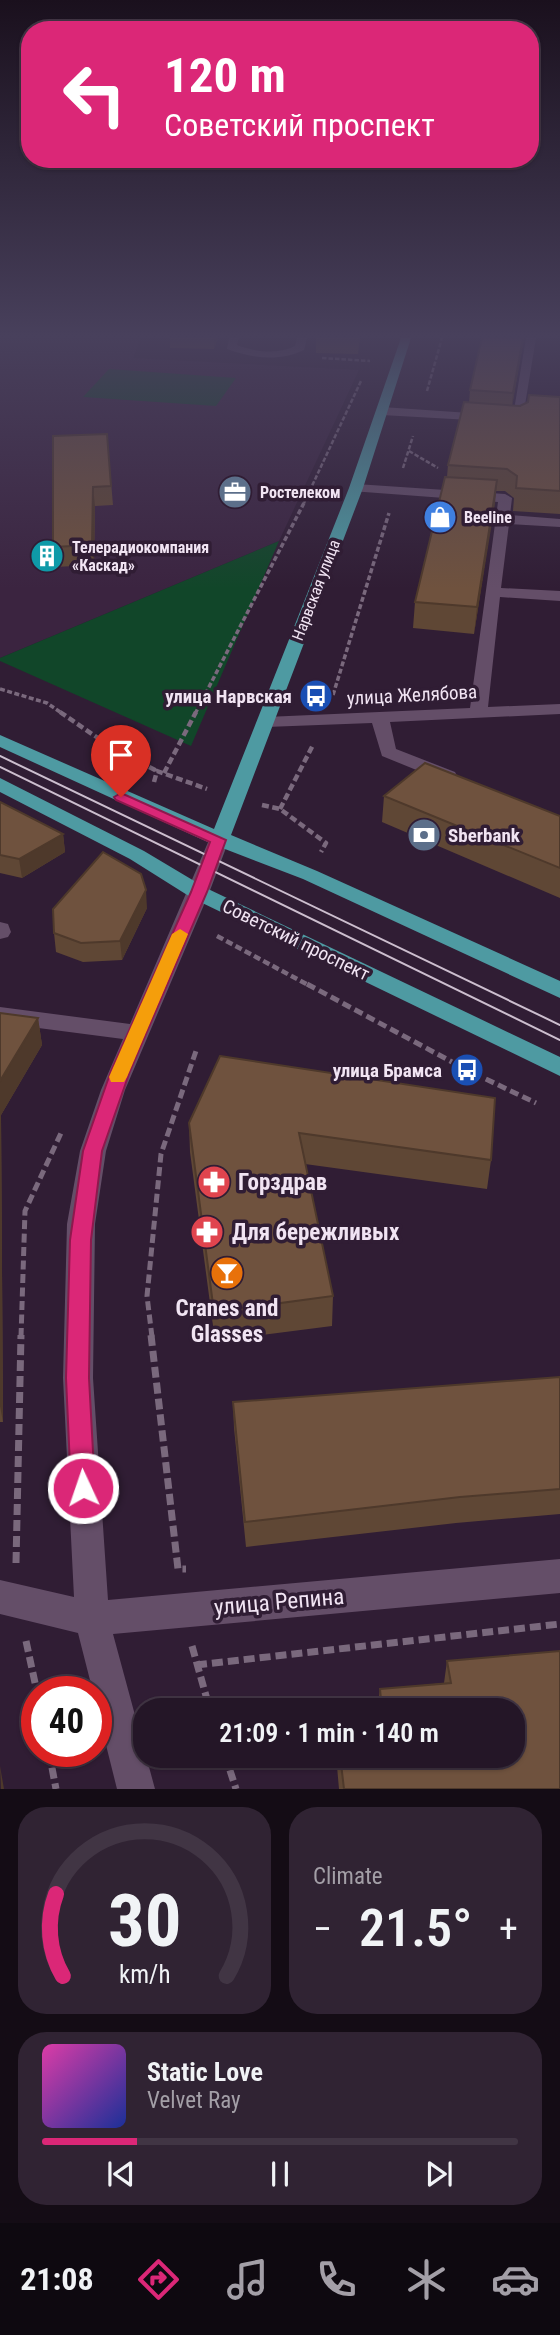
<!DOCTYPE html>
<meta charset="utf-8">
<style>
body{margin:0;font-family:"Roboto Condensed",sans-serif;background:#302333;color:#f1f3f6;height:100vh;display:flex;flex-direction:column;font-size:26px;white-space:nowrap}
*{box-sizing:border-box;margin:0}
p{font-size:23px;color:#a39fa7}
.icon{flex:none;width:38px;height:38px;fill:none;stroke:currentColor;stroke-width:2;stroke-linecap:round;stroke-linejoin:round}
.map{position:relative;height:1789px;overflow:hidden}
.panel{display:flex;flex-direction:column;gap:18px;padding:18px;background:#140c15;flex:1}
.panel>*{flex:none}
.banner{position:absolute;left:21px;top:21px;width:518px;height:147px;border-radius:28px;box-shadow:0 2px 5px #0004,0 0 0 2px #413544;background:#db2777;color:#fff;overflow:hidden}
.speed{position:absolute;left:21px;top:1676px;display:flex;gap:14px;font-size:35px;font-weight:700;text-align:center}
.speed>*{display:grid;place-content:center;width:91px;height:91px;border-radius:50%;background:#241627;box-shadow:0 2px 5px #0004,0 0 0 2px #413544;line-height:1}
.speed .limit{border:10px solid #d22;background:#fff;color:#111}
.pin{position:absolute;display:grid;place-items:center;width:60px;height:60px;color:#fff;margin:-72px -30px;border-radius:50% 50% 50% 0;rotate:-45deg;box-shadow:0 0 7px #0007}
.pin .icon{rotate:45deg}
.me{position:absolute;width:77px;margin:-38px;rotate:357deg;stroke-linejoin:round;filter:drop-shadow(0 0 5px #0008)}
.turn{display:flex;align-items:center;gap:24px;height:147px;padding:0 28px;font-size:32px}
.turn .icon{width:91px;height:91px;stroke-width:2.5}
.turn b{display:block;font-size:49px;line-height:60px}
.big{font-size:52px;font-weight:600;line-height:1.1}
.panel .card{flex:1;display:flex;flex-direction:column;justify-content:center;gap:10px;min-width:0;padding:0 24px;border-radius:28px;background:#302333}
.panel .dial{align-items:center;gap:0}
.dial svg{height:182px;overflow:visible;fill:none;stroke:#413544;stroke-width:7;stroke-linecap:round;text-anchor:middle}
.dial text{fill:#f1f3f6;stroke:none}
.song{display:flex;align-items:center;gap:21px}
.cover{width:84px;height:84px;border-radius:10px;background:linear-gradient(135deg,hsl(320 70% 55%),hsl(230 70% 35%))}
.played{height:7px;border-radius:4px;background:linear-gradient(90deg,#db2777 20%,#413544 20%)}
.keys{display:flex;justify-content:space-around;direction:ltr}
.heat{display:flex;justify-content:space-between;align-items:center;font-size:38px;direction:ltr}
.panel .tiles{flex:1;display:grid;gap:18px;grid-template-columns:1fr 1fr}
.card:last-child{grid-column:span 2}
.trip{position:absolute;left:133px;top:1698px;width:392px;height:70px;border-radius:28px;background:#241627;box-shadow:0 2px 5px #0004,0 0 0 2px #413544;font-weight:600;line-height:70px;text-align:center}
.tab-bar{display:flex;height:112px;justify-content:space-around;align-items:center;background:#0e0910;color:#a39fa7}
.tab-bar .icon{width:49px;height:49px}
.tab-bar .on{color:#db2777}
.tab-bar b{font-size:32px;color:#f1f3f6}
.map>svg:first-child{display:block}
.built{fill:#3b2440}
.green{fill:#114629}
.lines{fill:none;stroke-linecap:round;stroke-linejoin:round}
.path-far4{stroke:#7a697d;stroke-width:2.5;stroke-dasharray:4.5 2;stroke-linecap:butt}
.path-far3{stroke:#7a697d;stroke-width:3.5;stroke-dasharray:5 2.5;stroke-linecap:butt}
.path-far2{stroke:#7a697d;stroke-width:4.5;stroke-dasharray:7 3.5;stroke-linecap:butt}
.path-far1{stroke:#7a697d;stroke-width:5;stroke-dasharray:9 4.5;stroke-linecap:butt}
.path{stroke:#7a697d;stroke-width:7;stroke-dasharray:11 5;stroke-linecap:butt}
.minor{fill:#644e68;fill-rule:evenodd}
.major{fill:#4e9aa2;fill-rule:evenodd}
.tram{stroke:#ccbece;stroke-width:2}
.wall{fill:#5f4735}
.shaded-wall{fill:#4e392b}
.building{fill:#6f523e;stroke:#4e392b;stroke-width:2}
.route{fill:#db2777;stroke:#8e194d;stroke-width:2}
.slow{fill:#f59e0b}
.labels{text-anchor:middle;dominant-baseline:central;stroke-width:7;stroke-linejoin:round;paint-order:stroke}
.far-poi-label{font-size:16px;font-weight:bold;fill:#f1e4f3;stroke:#301d34;text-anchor:start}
.far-street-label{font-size:16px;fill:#f1e4f3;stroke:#301d34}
.street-label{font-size:19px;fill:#f1e4f3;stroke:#301d34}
.poi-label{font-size:19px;font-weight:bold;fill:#f1e4f3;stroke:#301d34;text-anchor:end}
.near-poi-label{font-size:23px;font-weight:bold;fill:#f1e4f3;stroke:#301d34;text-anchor:start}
.near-street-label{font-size:23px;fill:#f1e4f3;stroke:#301d34}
</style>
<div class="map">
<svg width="560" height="1789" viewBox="0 0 560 1789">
<rect width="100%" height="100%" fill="#301d34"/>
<path class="built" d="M0,338H141L133,358L359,370L279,541L0,658Z"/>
<path class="green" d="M109,369L236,378L216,406L83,397Z
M279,541L191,746L0,661V658Z"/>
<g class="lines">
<path class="path-far4" d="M322,358L370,361
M427,391L442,338
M409,451L438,468
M403,468L413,436
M304,503L361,381"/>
<path class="path-far3" d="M0,689L47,703L63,714
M333,695L389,513
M195,714L305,501"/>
<path class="path-far2" d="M60,712L111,747L157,771
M164,773L196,712
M154,782L157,771L207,789
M262,805L280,809L326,843L321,852
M280,809L313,745
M217,936L310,986"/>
<path class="path-far1" d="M307,984L467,1070L536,1103
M21,1337L25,1211L61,1133
M152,1337L147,1296L161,1154L197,1048"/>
<path class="path" d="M151,1335L178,1569H186
M16,1563L21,1335
M26,1641L37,1692
M192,1646L210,1710
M196,1665L560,1624
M49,1752L56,1789
M225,1755L236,1789"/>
<path class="minor" d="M229,338H239L237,345C255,352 277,355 295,346L297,338H307L304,350C279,362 252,358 227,349Z
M526,338H536L522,423L382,415L376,411L382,407L513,416Z
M356,484L505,494L512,498L510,515L560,519V527L509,524L501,588L560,591V601L500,597L488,707L560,704V714L390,722L396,749L455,772L457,776L455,780H441L382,756L372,723L266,727L257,722L266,717L470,708L498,502L351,491L349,488Z
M219,834L226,836L229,840L209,893L125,1090L106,1151L95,1224L93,1378L108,1600L560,1559V1593L113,1634L155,1789H117L96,1705V1692H93L78,1633L0,1614V1580L74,1597L63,1378L67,1224L80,1151L101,1090L123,1039L0,1023V1007L130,1024L209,840L212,836Z
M0,922L8,924L11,932L8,937L0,939Z"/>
<path class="major" d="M401,338H411L363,488L231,835L317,871L560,981V998L303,879L212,844L0,747V735L214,829L349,488Z
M0,778L144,851L206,888L560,1057V1076L192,898L130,859L0,792Z"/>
<path class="tram" d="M0,756L560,1025
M0,767L560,1040"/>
</g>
<path class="wall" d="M170,338H218L214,349L170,348Z
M316,338H360L358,354L316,353Z
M524,338L512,405L520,406L560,397V514L513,511L514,498L505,491H496L474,634L413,628L415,602L447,477L448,465L469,403L470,390Z
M107,434L113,505L95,506L94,565L55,567L53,547Z
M384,796L560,816V898L382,822Z
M0,802L63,834L65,852L22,878L0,873Z
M147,908L122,960L83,962L56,952L54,933Z
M0,1013L38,1018L42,1045L1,1115L3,1422H0Z
M220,1056L491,1160L487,1189L305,1164L333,1296L332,1326L215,1341L190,1152L189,1123Z
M560,1377V1514L456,1523L246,1547L234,1428L233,1402Z
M560,1651V1789H339L336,1755H513V1710H377L380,1689L444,1683L447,1661Z"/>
<path class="shaded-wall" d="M214,338H218L214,349Z
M523,338H524L511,413L513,393Z
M497,480L495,504L474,634L477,607Z
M93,487L95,506L94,565L92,545Z
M63,834L65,852L22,878L19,859Z
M146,890L147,908L122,960L120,941Z
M38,1018L42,1045L1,1115L3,1422L0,1406V1081Z
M0,1766L4,1789H1Z"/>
<path class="building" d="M482,338H523L513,393L470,390Z
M529,395L560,397V491L516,488L517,476L507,469L448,465L464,402L520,406L528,402Z
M107,434L111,486L93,487L92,545L53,547V436Z
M445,477L497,480L477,607L415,602Z
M425,763L560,816V868L384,796Z
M0,802L63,834L19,859L0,855Z
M103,852L141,874L146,890L120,941L81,943L54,933L53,909Z
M0,1013L38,1018L0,1081Z
M220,1056L495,1098L491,1160L299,1133L333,1296L214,1312L189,1123Z
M560,1377V1489L460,1497L245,1522L233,1402Z
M560,1651V1789H344L340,1755H513V1710H382L380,1689L451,1683L447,1661Z"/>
<linearGradient id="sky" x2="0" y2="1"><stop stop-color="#1a101d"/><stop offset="0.57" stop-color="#48405c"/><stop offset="1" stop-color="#48405c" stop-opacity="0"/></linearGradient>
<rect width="560" height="589" fill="url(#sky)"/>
<path class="route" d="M121,793L226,840L207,892L130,1071L102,1151L91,1240L89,1378L95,1488L92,1496L83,1500L74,1496L71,1488L66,1378L70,1240L83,1151L111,1071L191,892L210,842L116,800L114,797Z"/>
<path class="slow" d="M180,929L188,934L127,1077L124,1082H111L109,1077L172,934Z"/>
<defs>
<symbol id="office-disc" viewBox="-11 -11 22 22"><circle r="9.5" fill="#5c6f8a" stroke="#301d34"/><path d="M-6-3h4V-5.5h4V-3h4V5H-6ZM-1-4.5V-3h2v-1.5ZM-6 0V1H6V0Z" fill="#fff"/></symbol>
<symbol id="shop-disc" viewBox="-11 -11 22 22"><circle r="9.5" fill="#3f7fe0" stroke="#301d34"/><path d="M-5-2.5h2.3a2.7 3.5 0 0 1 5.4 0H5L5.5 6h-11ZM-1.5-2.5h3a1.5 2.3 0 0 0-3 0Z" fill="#fff"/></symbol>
<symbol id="building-disc" viewBox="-11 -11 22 22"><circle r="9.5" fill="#0f9aa8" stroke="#301d34"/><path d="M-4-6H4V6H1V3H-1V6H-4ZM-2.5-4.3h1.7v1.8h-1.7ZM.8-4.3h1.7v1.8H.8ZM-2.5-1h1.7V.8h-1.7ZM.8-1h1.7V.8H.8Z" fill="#fff"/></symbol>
<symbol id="bus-disc" viewBox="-11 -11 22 22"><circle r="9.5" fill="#1a4fb4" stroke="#301d34"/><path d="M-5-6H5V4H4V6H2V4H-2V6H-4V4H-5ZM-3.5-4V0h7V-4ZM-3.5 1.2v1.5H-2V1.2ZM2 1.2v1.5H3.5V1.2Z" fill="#fff"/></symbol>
<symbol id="bank-disc" viewBox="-11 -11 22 22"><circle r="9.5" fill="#5c6f8a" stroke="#301d34"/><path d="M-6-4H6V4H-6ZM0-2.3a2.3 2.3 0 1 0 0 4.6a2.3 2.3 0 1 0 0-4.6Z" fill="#fff"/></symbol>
<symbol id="pharmacy-disc" viewBox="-11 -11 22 22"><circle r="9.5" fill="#e0444e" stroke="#301d34"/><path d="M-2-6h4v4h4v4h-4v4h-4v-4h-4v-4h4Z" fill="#fff"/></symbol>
<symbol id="bar-disc" viewBox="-11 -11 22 22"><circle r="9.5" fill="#e8710a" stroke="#301d34"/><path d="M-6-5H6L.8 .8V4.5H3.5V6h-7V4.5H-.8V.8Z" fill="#fff"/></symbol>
</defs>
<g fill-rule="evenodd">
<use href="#office-disc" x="216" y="473" width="38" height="38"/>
<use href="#shop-disc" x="421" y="498" width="38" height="38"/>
<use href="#building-disc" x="28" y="537" width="38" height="38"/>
<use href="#bus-disc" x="297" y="677" width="38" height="38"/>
<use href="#bank-disc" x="405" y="816" width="38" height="38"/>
<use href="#bus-disc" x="448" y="1051" width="38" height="38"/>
<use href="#pharmacy-disc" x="195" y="1163" width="38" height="38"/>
<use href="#pharmacy-disc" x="188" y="1213" width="38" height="38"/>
<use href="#bar-disc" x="208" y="1254" width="38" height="38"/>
</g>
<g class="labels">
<g class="far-poi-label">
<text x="260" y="492">Ростелеком</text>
<text x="464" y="517">Beeline</text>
<text x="72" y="547">Телерадиокомпания<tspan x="72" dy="18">«Каскад»</tspan></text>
</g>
<g class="far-street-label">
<text transform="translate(316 590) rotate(-69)">Нарвская улица</text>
</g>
<g class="street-label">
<text transform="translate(412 695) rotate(-3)">улица Желябова</text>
<text transform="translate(296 940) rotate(26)">Советский проспект</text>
</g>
<g class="poi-label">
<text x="292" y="696">улица Нарвская</text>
<text x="448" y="835" text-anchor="start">Sberbank</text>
<text x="442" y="1070">улица Брамса</text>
</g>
<g class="near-poi-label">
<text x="238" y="1182">Горздрав</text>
<text x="232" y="1232">Для бережливых</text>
<text x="227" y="1308" text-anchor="middle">Cranes and<tspan x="227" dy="26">Glasses</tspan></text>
</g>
<g class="near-street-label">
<text transform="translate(279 1602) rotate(-5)">улица Репина</text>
</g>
</g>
</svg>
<div class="speed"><div class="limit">40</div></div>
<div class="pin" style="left:121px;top:797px;background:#d93025"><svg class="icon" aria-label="arrive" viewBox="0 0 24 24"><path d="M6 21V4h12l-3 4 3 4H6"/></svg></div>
<svg class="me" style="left:83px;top:1488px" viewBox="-20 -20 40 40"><circle r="17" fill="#db2777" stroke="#fff" stroke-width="3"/><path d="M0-11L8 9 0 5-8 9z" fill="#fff"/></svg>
<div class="trip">21:09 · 1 min · 140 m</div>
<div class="banner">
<div class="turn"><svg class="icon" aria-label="left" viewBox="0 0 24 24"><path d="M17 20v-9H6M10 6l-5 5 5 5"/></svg><div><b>120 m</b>Советский проспект</div></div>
</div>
</div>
<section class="panel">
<div class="tiles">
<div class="card dial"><svg viewBox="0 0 100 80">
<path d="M14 69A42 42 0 1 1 86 69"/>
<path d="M14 69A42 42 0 0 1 11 33" stroke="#db2777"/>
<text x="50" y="56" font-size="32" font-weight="700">30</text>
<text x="50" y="72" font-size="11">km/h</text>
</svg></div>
<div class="card"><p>Climate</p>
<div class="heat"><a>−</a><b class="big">21.5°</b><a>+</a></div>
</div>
<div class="card">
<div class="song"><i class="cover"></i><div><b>Static Love</b><p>Velvet Ray</p></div></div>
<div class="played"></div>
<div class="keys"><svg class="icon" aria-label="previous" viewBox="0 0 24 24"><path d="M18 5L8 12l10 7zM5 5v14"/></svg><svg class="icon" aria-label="pause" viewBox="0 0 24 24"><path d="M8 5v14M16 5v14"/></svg><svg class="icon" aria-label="next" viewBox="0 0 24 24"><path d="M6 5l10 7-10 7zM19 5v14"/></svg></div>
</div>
</div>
</section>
<nav class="tab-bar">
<b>21:08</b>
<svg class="icon on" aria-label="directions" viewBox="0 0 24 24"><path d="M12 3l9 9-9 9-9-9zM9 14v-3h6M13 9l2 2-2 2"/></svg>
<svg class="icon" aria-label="music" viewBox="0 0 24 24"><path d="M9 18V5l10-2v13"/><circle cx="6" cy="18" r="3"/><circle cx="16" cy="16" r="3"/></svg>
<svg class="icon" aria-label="phone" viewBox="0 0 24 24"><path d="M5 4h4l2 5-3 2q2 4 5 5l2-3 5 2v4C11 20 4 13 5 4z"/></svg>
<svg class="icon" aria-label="climate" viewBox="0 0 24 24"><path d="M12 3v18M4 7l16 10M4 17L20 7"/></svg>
<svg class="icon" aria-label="car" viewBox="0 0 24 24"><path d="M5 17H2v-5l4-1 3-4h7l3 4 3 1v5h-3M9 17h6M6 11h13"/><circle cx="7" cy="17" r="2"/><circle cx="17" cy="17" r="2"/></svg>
</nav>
